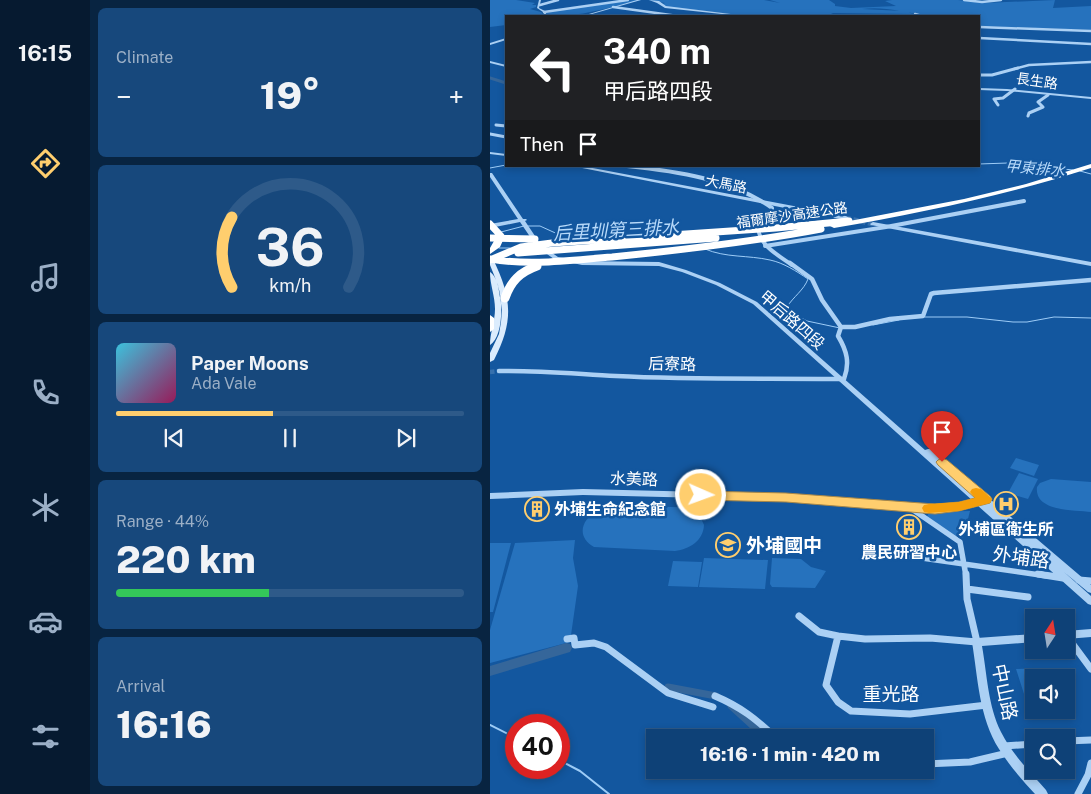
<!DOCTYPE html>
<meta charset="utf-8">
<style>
body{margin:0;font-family:"Public Sans","Noto Sans TC",sans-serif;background:#17487c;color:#f1f3f6;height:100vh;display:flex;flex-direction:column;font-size:19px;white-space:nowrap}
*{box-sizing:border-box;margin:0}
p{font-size:16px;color:#9bafc6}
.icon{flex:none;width:28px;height:28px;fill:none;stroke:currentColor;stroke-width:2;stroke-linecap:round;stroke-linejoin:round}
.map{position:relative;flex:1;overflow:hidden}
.panel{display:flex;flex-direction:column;gap:8px;padding:8px;background:#082441;width:400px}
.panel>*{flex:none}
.banner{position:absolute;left:15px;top:15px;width:475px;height:152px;border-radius:0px;box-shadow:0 2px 8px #0003,0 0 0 1px #2e5a89;background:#202124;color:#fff;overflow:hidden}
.needle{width:32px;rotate:12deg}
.fabs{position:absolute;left:535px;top:609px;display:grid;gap:10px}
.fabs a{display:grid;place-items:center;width:50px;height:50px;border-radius:0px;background:#0e4177;box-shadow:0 2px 8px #0003,0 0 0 1px #2e5a89;font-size:25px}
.speed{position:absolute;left:15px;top:714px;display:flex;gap:10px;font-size:25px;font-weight:700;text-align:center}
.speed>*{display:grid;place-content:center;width:65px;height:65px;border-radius:50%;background:#0e4177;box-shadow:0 2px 8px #0003,0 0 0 1px #2e5a89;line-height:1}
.speed .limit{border:8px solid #d22;background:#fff;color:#111}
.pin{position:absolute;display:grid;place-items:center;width:42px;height:42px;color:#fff;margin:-51px -21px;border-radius:50% 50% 50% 0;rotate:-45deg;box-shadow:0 0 5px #0007}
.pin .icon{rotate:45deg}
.me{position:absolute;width:55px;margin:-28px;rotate:92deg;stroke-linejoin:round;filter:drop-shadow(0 0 4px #0008)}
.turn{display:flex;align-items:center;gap:18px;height:105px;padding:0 15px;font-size:22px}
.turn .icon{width:65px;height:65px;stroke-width:2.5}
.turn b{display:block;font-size:35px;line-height:42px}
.then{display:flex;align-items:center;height:48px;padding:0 15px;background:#0003;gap:10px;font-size:19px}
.big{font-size:38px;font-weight:800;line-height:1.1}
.panel .widget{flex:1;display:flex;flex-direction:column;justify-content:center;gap:8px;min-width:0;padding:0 18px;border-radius:8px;background:#17487c}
.panel .dial{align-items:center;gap:0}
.dial svg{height:130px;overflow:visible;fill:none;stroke:#2e5a89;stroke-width:7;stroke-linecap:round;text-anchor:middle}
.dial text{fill:#f1f3f6;stroke:none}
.song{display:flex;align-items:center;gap:15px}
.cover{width:60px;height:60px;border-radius:8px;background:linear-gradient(135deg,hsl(190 70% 55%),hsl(330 70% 35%))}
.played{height:5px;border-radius:2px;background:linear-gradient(90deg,#ffce6e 45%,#2e5a89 45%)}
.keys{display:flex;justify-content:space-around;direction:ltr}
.heat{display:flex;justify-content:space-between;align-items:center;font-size:28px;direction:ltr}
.charge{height:8px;border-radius:4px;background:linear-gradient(90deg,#34c759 44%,#2e5a89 0)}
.trip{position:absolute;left:156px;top:729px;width:288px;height:50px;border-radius:0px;background:#0e4177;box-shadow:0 2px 8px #0003,0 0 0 1px #2e5a89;font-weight:800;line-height:50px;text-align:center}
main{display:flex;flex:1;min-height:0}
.tab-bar{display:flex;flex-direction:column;width:90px;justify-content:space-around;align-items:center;background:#061a30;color:#9bafc6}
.tab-bar .icon{width:35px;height:35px}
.tab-bar .active{color:#ffce6e}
.tab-bar b{font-size:22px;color:#f1f3f6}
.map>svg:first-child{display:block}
.green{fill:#2672bd}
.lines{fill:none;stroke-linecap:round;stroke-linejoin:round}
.stream-far1{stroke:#9dccf7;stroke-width:1}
.stream{stroke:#9dccf7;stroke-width:2}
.canal-far1{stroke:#35669a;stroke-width:3}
.canal{stroke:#35669a;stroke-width:7}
.river{fill:#35669a;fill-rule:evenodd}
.minor-tunnel{stroke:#3670ad;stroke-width:4.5;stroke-dasharray:4.5 2.5;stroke-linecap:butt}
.tertiary-tunnel{stroke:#3670ad;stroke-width:5;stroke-dasharray:5 2.5;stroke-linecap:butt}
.minor-far5{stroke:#abd0f4;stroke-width:2.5}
.minor-far4{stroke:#abd0f4;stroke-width:3}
.minor-far3{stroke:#abd0f4;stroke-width:4}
.minor-far2{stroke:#abd0f4;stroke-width:4.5}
.minor-far1{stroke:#abd0f4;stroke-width:5.5}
.minor{stroke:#abd0f4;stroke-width:7}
.tertiary{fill:#abd0f4;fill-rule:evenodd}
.secondary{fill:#dbecfd;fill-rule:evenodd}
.motorway{fill:#fff;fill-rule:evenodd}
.motorway-bridge-far1{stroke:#fff;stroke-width:7}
.motorway-bridge{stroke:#fff;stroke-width:9}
.route{fill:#ffce6e;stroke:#a68648}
.slow{fill:#f59e0b}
.labels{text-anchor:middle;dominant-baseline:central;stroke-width:5;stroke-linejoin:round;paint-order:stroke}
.far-street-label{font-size:14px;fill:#fff;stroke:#13579f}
.far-water-label{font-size:15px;font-style:italic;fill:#b8dafa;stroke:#13579f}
.street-label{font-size:16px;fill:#fff;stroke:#13579f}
.poi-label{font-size:16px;font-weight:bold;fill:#fff;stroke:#13579f}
.water-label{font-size:18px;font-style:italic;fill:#b8dafa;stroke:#13579f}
.near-poi-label{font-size:19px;font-weight:bold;fill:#fff;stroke:#13579f;text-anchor:start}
.near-street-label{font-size:19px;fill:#fff;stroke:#13579f}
</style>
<main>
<nav class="tab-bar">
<b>16:15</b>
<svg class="icon active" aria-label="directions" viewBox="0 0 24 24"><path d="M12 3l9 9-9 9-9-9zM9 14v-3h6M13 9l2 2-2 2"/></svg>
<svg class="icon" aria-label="music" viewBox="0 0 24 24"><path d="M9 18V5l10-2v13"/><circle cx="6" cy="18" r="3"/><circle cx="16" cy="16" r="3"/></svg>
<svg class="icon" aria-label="phone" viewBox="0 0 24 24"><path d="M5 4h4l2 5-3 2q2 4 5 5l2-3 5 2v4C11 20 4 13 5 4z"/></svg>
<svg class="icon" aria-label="climate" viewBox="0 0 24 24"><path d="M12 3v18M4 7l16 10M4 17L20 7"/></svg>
<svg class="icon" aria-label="car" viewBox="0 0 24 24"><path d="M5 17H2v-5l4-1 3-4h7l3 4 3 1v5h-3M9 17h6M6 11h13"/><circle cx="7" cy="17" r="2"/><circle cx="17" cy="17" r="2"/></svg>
<svg class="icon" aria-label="filters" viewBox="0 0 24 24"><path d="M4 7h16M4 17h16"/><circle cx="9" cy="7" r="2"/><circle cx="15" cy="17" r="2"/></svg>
</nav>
<section class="panel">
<div class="widget"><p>Climate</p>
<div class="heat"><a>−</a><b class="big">19°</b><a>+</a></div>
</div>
<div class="widget dial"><svg viewBox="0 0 100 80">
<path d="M14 69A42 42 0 1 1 86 69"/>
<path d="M14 69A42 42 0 0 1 14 26" stroke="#ffce6e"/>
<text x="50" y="56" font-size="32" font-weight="700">36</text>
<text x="50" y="72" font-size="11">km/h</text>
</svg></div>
<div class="widget">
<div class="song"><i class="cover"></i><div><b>Paper Moons</b><p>Ada Vale</p></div></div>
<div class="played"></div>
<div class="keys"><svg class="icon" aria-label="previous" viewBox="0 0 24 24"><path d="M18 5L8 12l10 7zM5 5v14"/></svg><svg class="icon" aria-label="pause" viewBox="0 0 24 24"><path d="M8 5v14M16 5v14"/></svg><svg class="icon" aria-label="next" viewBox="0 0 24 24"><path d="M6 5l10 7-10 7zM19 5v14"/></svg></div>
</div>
<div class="widget"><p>Range · 44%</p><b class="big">220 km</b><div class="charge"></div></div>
<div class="widget"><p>Arrival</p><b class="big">16:16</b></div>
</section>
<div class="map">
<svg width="601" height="794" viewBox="0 0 601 794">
<rect width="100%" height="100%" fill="#13579f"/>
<path class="green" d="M0,0H26L45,3L42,5H46V7L40,9L51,12L55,16H16V25L0,27Z
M144,0H151C129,5 75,21 55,15L56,12Z
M158,0H274L290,3L280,0H339L345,4V6L361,8L406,6L395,1L402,0H468L493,3L565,0L563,8L601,6V30L489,26V16C471,16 452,18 434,15C413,12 393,6 372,9L413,11L424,14L341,13L343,14L327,16H254L178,7L172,4L175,3Z
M526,458L549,465L544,476L520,468Z
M529,473L548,479L538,499L518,493Z
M561,479L601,482V512C585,510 544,512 547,487L550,483Z
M103,505L220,508L219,514H209L214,525C213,541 200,549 185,551L104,547C86,537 91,519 108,511L102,510Z
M480,511L473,538L466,536L437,517L439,512Z
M85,540L83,558L88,586L80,642L0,663V630L25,543Z
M0,543H21L3,612H0Z
M214,558L278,560L275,589L209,587Z
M282,558L311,559L321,567L336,571L325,588L282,587L280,584Z
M183,561L212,562L208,587L178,586Z
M561,668L566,677L544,678V701L535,697L526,669Z"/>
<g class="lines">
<path class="stream-far1" d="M489,164L518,163L583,170
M0,168L16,165
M590,171L601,174
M38,226H50L72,236
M11,232L34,226
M9,248H20
M215,249C236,258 258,255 280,260C294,263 306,271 318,279C314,290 303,297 297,307L298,311L317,321L350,328
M435,317H477L523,322H537L564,317L601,318
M383,325L409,320"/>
<path class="stream" d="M0,725L26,738
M69,760L90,771L119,794"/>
<path class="canal-far1" d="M0,78L16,83"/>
<path class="canal" d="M178,687L226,696
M241,706L276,738"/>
<path class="river" d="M76,643L80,644L82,648L80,652L0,676V666Z"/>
<path class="minor-tunnel" d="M0,372L9,371"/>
<path class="tertiary-tunnel" d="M356,218L383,224"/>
<path class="minor-far5" d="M474,0L492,2L511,0
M50,5L68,0
M123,7L188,16
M54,12L138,0
M425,14L432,16
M489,27L601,31
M489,38L601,44
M524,69L539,65L601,62"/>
<path class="minor-far4" d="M489,75H502L528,68
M508,105L504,99L513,98L525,89
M538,116L539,113L553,107L548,102L558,95
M6,125L16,126
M0,134L16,137"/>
<path class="minor-far3" d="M137,166C186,171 241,179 282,208V218L269,222C264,243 288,255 302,265
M275,246L396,227L534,201"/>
<path class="minor-far2" d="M351,327H365L400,319L433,316L441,294L444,293L601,280
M9,371C48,370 87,374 126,376C202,380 278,378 354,379C360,363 357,351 348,336L351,327L332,300L322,279L300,263"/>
<path class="minor-far1" d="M419,507L470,542L476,576
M397,553L557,576"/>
<path class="minor" d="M548,574L573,578
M589,580L601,581
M477,589L538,597
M309,616L329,632L348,636L375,639L440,638L487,642L477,599L476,574
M576,635L601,669
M348,636L336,685L348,702L361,711L420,714L497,705
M77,639L84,638L85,645L104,643L116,647L178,693L223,707
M225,696C251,707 266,719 286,738
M576,741L601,740
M514,746L544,744
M435,764L480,762L518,753
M588,794L598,775L601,763"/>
<path class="tertiary" d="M49,0H51L49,8L55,11L57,16H55L53,12L47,8Z
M147,0H151L95,16H92Z
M159,0L169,1L176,6L257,16H250L175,8L167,3Z
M16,38V40L0,45V43Z
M0,61L16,65V67L0,63Z
M489,88L517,89L601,97V99L517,91L489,90Z
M0,152L16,154V156L0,154Z
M82,166H92L356,216L359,218L356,220Z
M0,173H2L33,219H36L37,220L35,221L51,245L68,257L92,261L169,262L196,270L230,283L267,302L435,450L438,449H441L601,585V593L598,592L574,572L601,596V605L598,604L487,505L469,510L445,512L296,500L93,495L0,499V493L93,489L296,494L445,506L469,504L483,501L263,304L226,285L192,272L169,266L92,265L64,259L47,247L30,222L0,228V224L28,219L0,177Z
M383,222L601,262V266L381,225L380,224Z
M601,629V637L576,639V631Z
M544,634V642L492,646C497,674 498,706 511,732C522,754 540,772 556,790L558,794H545C532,780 519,765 509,749C489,717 488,679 482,642L484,639L487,638Z"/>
<path class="secondary" d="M0,257L3,259C22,298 24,321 4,360L0,362V353L9,334L11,322L12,310L8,285L0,265Z
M0,272C14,281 16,336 0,345C0,333 5,321 5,309C5,296 0,285 0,272Z"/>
<path class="motorway" d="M601,164V168C517,195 431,213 344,228L340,226L344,224L474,199L536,184Z
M8,234H11L15,236L10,247L0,254V248Z
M0,315L4,318V329L0,332Z"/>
<path class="motorway-bridge-far1" d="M0,224L11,236
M0,238L45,239
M28,253L226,238
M0,259C41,266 81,260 122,257C192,250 262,242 331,229
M0,260L31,247L62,243L286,228L359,221"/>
<path class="motorway-bridge" d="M15,298C21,281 30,272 47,266"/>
</g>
<path class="route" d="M452,458L457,460L500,496L502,499L500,503L469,511L445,514L296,502L211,500L206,499L204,495L206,492L211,491L296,493L445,504L469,502L485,498L448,465L446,462L448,460Z"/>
<path class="slow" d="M486,488L491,489L502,499L500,503L469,511L439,513L434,512L432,508L434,505L439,504L469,502L485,498L480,492L482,489Z"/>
<defs>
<symbol id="hospital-ring" viewBox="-11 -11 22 22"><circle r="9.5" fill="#13579f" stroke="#ffce6e" stroke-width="1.5"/><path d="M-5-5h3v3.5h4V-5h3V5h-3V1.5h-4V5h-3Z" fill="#ffce6e"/></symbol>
<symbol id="building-ring" viewBox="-11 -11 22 22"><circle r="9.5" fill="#13579f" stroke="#ffce6e" stroke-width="1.5"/><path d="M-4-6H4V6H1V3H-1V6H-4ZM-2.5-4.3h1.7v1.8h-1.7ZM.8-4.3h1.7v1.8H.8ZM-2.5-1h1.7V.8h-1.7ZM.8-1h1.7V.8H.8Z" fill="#ffce6e"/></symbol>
<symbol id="school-ring" viewBox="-11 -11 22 22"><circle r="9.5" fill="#13579f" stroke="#ffce6e" stroke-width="1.5"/><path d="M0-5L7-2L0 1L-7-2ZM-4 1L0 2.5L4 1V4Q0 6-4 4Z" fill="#ffce6e"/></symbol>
</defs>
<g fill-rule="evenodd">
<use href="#hospital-ring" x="502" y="490" width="28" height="28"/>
<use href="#building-ring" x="33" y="495" width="28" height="28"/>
<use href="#building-ring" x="405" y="513" width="28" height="28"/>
<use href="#school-ring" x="224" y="531" width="28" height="28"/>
</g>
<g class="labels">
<g class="far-street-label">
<text transform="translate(547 81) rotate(8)">長生路</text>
<text transform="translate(236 184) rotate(11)">大馬路</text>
<text transform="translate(302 215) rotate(-8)">福爾摩沙高速公路</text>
</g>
<g class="far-water-label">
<text transform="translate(545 168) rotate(5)">甲東排水</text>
</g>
<g class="street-label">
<text transform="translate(302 320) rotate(41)">甲后路四段</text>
<text transform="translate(182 364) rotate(1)">后寮路</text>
<text transform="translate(144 479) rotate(2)">水美路</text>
</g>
<g class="poi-label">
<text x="64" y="509" text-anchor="start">外埔生命紀念館</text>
<text x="516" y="529">外埔區衛生所</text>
<text x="419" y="552">農民研習中心</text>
</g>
<g class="water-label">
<text transform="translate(126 230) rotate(-3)">后里圳第三排水</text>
</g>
<g class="near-poi-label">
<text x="256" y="545">外埔國中</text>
</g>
<g class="near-street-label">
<text transform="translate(531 557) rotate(8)">外埔路</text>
<text transform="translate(515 692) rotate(78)">中山路</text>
<text x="401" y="694">重光路</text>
</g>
</g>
</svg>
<div class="fabs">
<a><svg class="needle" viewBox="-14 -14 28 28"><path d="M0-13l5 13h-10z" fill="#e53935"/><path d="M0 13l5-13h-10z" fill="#9bafc6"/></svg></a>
<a><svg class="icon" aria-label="sound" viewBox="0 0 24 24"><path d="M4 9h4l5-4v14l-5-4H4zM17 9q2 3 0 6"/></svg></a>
<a><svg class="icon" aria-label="search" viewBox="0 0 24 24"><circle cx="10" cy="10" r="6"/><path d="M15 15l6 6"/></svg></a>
</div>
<div class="speed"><div class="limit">40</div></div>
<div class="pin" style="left:452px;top:462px;background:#d93025"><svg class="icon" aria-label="arrive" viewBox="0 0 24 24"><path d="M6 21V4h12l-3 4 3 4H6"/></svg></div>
<svg class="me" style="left:211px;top:495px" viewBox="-20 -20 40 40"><circle r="17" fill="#ffce6e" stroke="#fff" stroke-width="3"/><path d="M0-11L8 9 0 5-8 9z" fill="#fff"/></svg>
<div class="trip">16:16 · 1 min · 420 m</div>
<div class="banner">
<div class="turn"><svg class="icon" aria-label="left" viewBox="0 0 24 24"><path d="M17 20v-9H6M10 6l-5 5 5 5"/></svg><div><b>340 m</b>甲后路四段</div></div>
<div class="then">Then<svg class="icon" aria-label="arrive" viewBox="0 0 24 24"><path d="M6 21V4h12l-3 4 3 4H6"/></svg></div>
</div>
</div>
</main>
